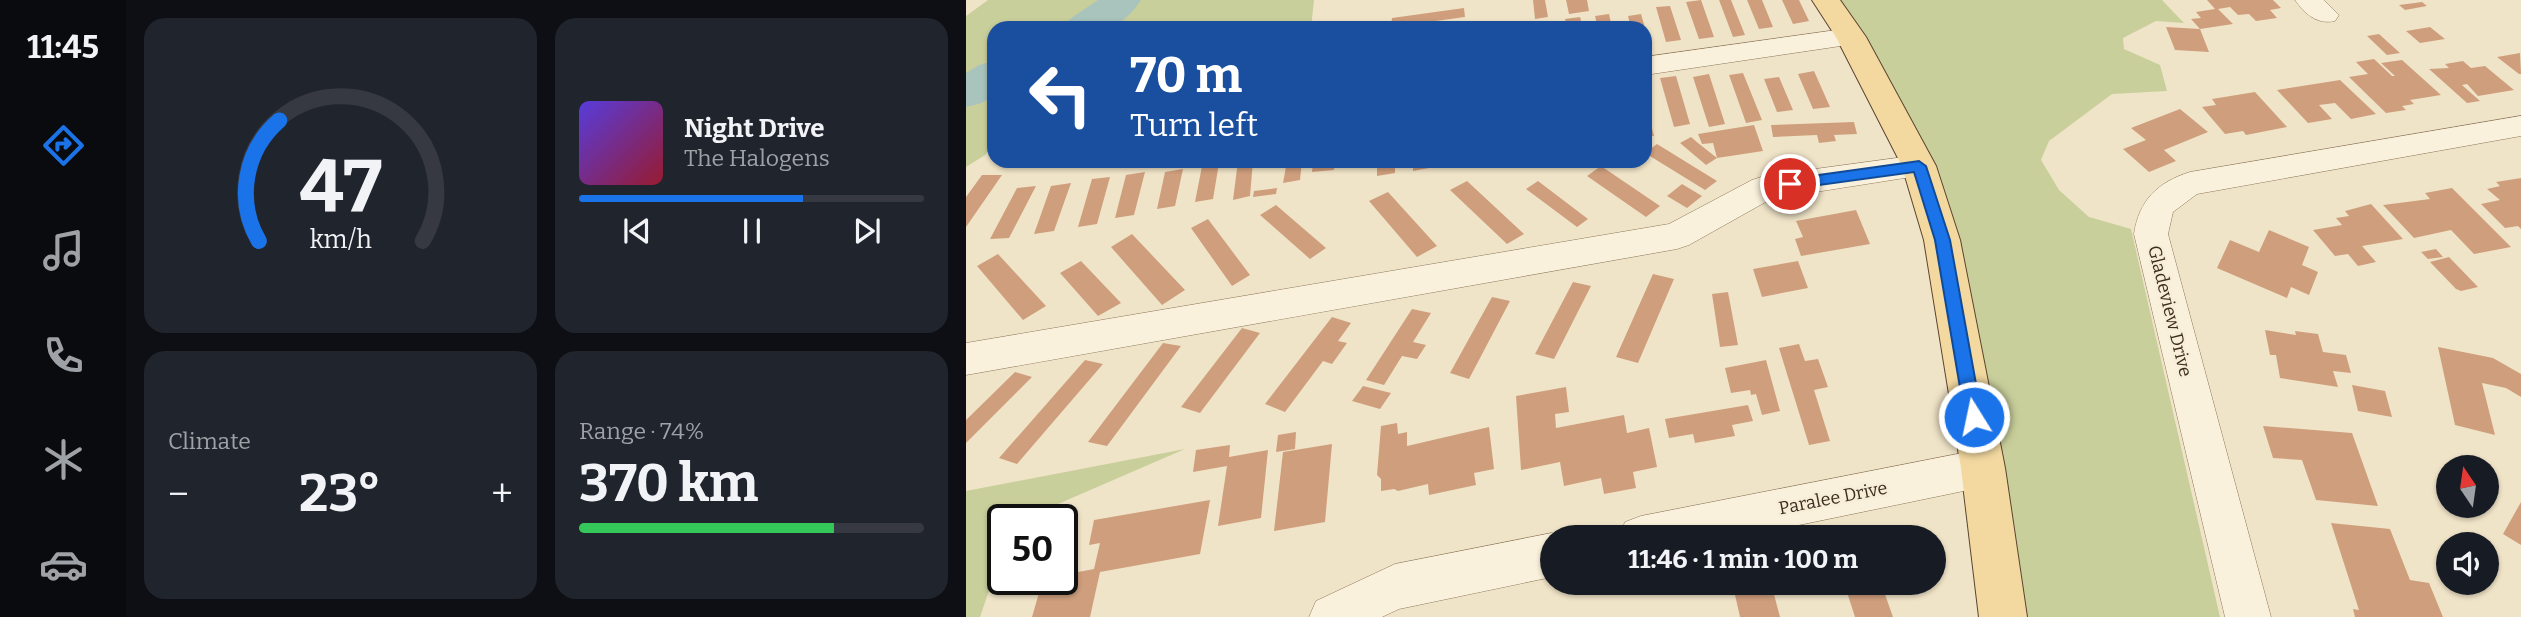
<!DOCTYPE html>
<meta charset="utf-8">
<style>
body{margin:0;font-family:Bitter,serif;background:#20242c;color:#f1f3f6;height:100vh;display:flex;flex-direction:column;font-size:26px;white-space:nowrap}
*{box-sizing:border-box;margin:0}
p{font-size:23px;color:#9ea1a6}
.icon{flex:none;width:38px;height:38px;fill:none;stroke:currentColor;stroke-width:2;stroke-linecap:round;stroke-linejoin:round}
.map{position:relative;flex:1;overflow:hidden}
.panel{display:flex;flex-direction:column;gap:18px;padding:18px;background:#0d0f14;width:840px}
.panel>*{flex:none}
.top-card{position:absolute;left:21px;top:21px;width:665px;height:147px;border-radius:21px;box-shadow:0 2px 5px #0004;background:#1a4fa0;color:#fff;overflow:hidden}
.needle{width:46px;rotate:347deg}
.fabs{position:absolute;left:1470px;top:455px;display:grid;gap:14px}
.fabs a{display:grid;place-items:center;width:63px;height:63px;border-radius:50%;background:#171b24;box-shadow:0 2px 5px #0004;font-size:35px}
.speed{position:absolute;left:21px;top:504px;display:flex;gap:14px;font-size:35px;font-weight:700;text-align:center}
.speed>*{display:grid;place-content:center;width:91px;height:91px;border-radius:50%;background:#171b24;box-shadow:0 2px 5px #0004;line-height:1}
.speed .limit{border:4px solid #111;border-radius:10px;background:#fff;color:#111}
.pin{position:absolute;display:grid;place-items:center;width:60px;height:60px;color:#fff;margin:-30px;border:4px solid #fff;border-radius:50%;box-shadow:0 2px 7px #0007}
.me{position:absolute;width:77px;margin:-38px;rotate:350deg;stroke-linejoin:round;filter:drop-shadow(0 0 5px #0008)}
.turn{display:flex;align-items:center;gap:24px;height:147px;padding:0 28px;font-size:32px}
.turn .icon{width:91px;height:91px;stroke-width:2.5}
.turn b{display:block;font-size:49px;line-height:60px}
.big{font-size:52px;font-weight:700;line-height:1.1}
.panel .card{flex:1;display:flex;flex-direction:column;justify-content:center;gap:10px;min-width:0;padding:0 24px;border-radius:21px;background:#20242c}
.panel .dial{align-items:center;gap:0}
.dial svg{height:182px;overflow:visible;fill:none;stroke:#363941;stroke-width:7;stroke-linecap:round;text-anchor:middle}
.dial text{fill:#f1f3f6;stroke:none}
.song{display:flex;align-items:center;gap:21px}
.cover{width:84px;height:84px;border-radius:10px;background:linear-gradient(135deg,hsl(250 70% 55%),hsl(350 70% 35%))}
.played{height:7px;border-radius:4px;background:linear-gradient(90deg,#1a73e8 65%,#363941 65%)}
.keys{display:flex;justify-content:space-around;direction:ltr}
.heat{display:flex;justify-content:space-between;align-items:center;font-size:38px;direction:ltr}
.charge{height:10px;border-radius:5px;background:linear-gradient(90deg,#34c759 74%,#363941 0)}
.panel .tiles{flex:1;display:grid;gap:18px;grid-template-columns:repeat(2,1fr)}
.trip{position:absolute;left:574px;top:525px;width:406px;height:70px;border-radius:35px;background:#171b24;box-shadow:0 2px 5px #0004;font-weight:700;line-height:70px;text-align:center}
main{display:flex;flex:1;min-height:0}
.tab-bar{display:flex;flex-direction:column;width:126px;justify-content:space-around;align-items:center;background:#090b0e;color:#9ea1a6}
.tab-bar .icon{width:49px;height:49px}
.tab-bar .active{color:#1a73e8}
.tab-bar b{font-size:32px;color:#f1f3f6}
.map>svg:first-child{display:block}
.green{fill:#c9cf9b}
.sand{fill:#ecd9a5}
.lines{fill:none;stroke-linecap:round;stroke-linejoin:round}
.river{fill:#a9c4bc;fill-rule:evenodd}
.building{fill:#cf9f7d}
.minor-casing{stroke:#8d765c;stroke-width:1}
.major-casing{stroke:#5b4430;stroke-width:2}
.minor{fill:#faf1dc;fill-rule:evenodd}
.major{fill:#f3d9a0;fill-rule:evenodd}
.route{fill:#1a73e8;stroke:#114b97;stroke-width:2}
.labels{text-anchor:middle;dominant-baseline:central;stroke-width:5;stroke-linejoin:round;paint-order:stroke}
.street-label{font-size:18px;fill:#3d2e20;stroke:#f7eed8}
</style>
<main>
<nav class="tab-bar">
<b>11:45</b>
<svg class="icon active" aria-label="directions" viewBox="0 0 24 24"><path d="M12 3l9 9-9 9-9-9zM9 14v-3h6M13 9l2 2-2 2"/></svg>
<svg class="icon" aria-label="music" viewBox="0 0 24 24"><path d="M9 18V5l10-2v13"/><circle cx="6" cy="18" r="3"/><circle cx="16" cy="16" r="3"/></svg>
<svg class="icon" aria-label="phone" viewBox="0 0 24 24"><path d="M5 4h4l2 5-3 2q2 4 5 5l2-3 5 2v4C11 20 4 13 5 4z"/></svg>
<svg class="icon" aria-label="climate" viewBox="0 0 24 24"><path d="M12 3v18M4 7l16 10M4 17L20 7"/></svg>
<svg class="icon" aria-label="car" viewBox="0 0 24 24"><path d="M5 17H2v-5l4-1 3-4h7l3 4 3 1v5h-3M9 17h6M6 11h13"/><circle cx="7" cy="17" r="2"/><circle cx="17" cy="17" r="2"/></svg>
</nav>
<section class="panel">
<div class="tiles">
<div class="card dial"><svg viewBox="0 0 100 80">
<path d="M14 69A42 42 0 1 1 86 69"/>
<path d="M14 69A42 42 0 0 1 23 16" stroke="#1a73e8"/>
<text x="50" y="56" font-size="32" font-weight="700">47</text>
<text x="50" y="72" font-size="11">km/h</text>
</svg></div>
<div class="card">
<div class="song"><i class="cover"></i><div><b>Night Drive</b><p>The Halogens</p></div></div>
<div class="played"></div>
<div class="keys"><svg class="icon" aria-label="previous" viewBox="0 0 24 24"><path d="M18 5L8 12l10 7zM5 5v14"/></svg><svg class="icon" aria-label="pause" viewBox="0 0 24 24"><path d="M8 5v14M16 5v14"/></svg><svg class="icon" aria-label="next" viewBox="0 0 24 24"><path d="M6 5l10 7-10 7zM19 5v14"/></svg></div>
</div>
<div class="card"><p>Climate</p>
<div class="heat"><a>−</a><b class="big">23°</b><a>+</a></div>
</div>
<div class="card"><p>Range · 74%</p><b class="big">370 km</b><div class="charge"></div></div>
</div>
</section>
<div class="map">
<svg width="1555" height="617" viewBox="0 0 1555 617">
<rect width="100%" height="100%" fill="#f0e4c8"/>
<path class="green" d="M22,0H134L98,28H28V67L0,84V16Z
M163,0H348L345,28H126Z
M872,0H1196L1218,23L1190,21L1157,38L1158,49L1194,65L1201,91L1146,94L1083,141L1075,160L1093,190L1123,217L1165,229L1254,617H1057L1001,289L984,208L968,162Z
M28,79V144L19,155L0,167V97Z
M219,449L85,507L71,520H37V561L29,573L14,617H0V491Z"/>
<path class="sand" d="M134,0H163L126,28H98Z"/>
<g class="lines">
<path class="river" d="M132,0H175C151,35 136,28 98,28L104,19Z
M28,61V95L16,103L0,107V73L13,65Z"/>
</g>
<path class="building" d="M567,0H579L582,17L569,19Z
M600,0H621L623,11L603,14Z
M735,0L748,37L733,39L720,2Z
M753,0H765L779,35L767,37Z
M781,0H796L807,27L793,29Z
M816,0H833L843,21L827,24Z
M1241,0H1307L1315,8L1304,10L1311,18L1290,21L1283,14L1272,15L1264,7L1252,9L1267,24L1234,29L1225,19L1235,18L1230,12L1249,9Z
M1456,2L1461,6L1439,10L1433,5Z
M704,6L715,40L700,42L690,7Z
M498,8L499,17L425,27L426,18Z
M643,14L646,28H632L629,16Z
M675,14L679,28H665L662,16Z
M614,17L617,28H601L599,19Z
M1200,27L1234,29L1243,52L1209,50Z
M1464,27L1479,39L1454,43L1440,31Z
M1413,34L1434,53L1421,55L1401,36Z
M1554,53L1555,74H1553L1531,57Z
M1408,59L1426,76H1429L1415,63L1436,60L1475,95L1444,100L1448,104L1436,106L1440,110L1420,113L1383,77L1402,74L1390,62Z
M1497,61L1505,68L1519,66L1548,90L1512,96L1501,84L1496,85L1514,101L1501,103L1463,69L1483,68L1479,64Z
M848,71L864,107L847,109L832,74Z
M777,73L796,120L780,123L763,75Z
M743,74L759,124L743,127L727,77Z
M710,76L724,124L708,127L694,78Z
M813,77L827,110L811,112L798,79Z
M1374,80L1410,114L1385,119L1369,103L1353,105L1366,119L1342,123L1311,90Z
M1289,92L1321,127L1280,135L1277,131L1259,134L1236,107L1250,105L1246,99Z
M679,103L688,136L679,137Z
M1214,109L1242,132L1198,150L1210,161L1183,172L1157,149L1180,140L1165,128Z
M888,122L891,134L868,135L870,141L853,143L851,135L807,137L805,125Z
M788,125L797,151L751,158L747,143L736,144L732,134Z
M725,137L732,143L751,158L740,165L714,143Z
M691,144L751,181L739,190L679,153Z
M272,161H287L284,196L267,200Z
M321,161H336L334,180L317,183Z
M347,161H369L368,170L346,172Z
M411,161H429V173L411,176Z
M447,161H463V168L447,171Z
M253,163L247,199L229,202L236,166Z
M635,166L694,206L680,217L621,176Z
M217,169L209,206L191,209L199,172Z
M179,172L168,215L149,218L160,175Z
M16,175H36L0,227V197Z
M144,177L131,224L112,227L126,179Z
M1555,178V229L1552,226L1539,228L1515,204L1534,200L1521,189L1534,186L1530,182Z
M501,181L558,234L541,244L484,190Z
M572,181L622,219L611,227L560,189Z
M105,183L88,231L68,234L85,186Z
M716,184L736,196L721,208L701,196Z
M70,186L43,238L24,239L51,188Z
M311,188L310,194L287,197L288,191Z
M1486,188L1545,247L1508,254L1485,230L1448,238L1417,205L1464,199L1459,193Z
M422,192L471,246L451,257L403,201Z
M1405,204L1437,239L1396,246L1410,262L1392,266L1382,254L1369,256L1347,230L1376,225L1370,218L1383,216L1379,211Z
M310,205L360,248L344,259L294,215Z
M890,210L904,244L835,256L829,239L837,237L830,221Z
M242,219L284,275L266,286L225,228Z
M1303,230L1343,247L1336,265L1352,272L1343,295L1325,287L1321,298L1251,268L1264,240L1293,252Z
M166,234L219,290L196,305L145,247Z
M1470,249L1477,257L1462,259L1455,252Z
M32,254L80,306L57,320L11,266Z
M1483,257L1512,287L1495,291L1490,289L1464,262Z
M115,261L155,303L132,316L94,273Z
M832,261L842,288L796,297L787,269Z
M687,274L708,279L672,363L650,357Z
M607,282L625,286L588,359L569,354Z
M762,292L772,345L754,347L746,294Z
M526,297L544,301L503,379L484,373Z
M446,309L465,313L447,342L460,345L451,359L436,356L418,385L400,380Z
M366,317L385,323L372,341L381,343L366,364L357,361L319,412L299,404Z
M276,328L294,333L234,413L215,407Z
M1299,330L1330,335L1329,331L1352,334L1357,352L1380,355L1385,373L1367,371L1372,387L1314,378L1310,355H1304Z
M197,343L215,346L141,446L122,442Z
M833,344L839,361L852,359L862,387L848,390L864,441L843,445L813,348Z
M1472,347L1527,358L1555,374V397L1540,388L1516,383L1529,435L1489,425Z
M119,360L137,364L51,464L33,458Z
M800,360L814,411L796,415L790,394L785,395L784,390L765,393L759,368Z
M49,372L66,377L0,443V420Z
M1386,385L1419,391L1426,417L1392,411Z
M397,386L425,393L414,409L386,401Z
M600,387L603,412L589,414L590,428L658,415L661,433L683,428L691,467L667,472L670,488L638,494L635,478L598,486L594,462L555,470L550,396Z
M782,405L787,421L766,425L769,436L729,443L727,434L703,438L699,419Z
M431,423L432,434L441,432V446L523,427L528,469L508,473L510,485L463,495L462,484L432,491L428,489L415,491V479L411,475L415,426Z
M1297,426L1386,433L1412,506L1350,500L1336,460L1307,458Z
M330,432L329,449L310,452L312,435Z
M366,444L359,522L308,531L317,452Z
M264,445L263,457L302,450L295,518L252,526L261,466L227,472L230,450Z
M244,500L234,554L134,572L124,617H66L77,579H96V575L128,569L134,543L123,545L128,520Z
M1555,502V545L1537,534Z
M1365,523L1424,529L1444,580L1463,583L1477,617H1389L1387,609L1393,610Z
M783,583H805L814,617H774L767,586Z
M878,583H915L927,617H889Z"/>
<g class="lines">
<defs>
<path id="minor" d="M1329,0H1358L1373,15L1369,21C1351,25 1339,14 1329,0Z
M885,28L895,31L899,37L895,43L679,75V57Z
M1555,116V136L1231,194L1207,212L1202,234L1305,617H1259L1168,234C1173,200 1192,182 1224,172Z
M953,155L964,158L969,166L964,174L805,199L723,245L711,249L0,375V343L703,224L786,180L798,176Z
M1017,449L1032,455L1038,468L1032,481L1017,487L775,537H653L659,522L675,516Z
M586,533L596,537H586V577L433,609L416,617H343L350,601L429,564Z"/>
<path id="major" d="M846,0H874L900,37L970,166L994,240L1039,468L1061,617H1013L995,468L958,240L936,166L870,37Z"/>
</defs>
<use href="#minor" class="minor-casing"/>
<use href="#major" class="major-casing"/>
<use href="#minor" class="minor"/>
<use href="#major" class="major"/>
</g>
<path class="route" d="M953,161L960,166L984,240L1016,417L1014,423L1008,425L1001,423L999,417L969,240L948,172L824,189L817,184L824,179Z"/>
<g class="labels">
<g class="street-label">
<text transform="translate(1204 311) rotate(76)">Gladeview Drive</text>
<text transform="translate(867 498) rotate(-11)">Paralee Drive</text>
</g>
</g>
</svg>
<div class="fabs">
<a><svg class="needle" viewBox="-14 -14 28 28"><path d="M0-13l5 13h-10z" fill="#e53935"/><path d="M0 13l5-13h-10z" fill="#9ea1a6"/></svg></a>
<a><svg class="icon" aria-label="sound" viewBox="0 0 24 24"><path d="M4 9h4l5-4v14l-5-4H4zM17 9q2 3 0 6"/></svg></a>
</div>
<div class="speed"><div class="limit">50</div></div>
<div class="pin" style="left:824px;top:184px;background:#d93025"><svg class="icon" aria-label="arrive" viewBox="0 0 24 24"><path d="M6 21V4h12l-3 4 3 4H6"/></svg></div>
<svg class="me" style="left:1008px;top:417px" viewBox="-20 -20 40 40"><circle r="17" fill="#1a73e8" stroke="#fff" stroke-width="3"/><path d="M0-11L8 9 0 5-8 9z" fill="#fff"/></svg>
<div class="trip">11:46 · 1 min · 100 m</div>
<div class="top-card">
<div class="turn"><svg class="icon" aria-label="left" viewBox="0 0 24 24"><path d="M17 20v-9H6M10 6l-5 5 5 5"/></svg><div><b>70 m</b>Turn left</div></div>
</div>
</div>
</main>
